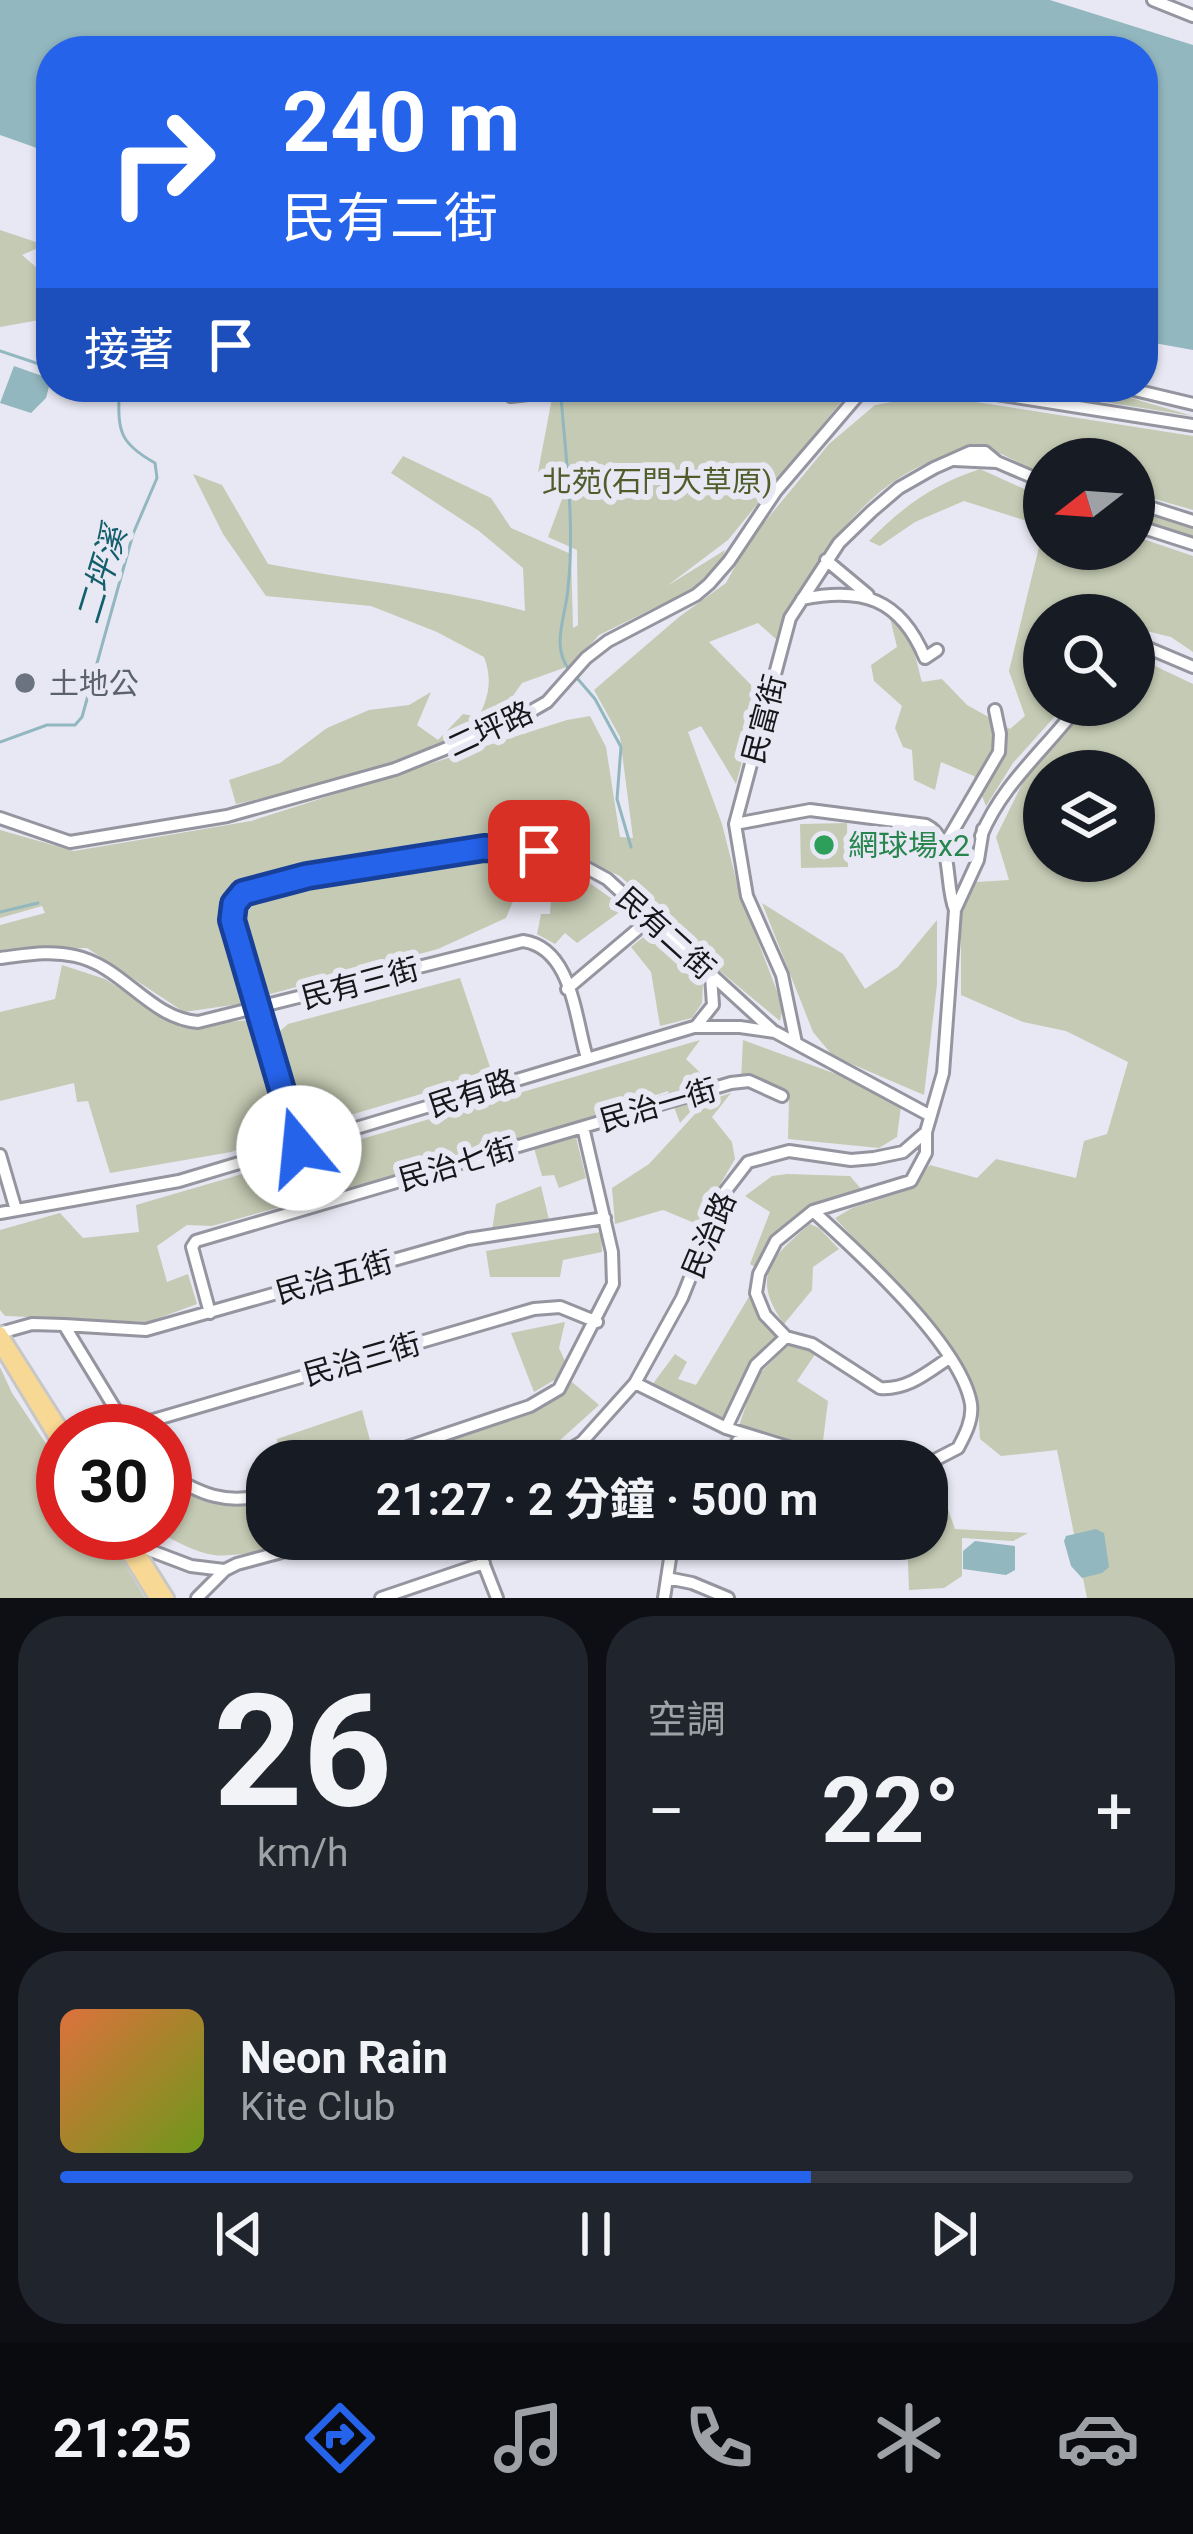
<!DOCTYPE html>
<html lang="zh-TW">
<meta charset="utf-8">
<style>
body{margin:0;font-family:Roboto,"Noto Sans TC",sans-serif;background:#20242c;color:#f1f3f6;height:100vh;display:flex;flex-direction:column;font-size:45px;white-space:nowrap}
*{box-sizing:border-box;margin:0}
p{font-size:39px;color:#9ea1a6}
.icon{flex:none;width:66px;height:66px;fill:none;stroke:currentColor;stroke-width:2;stroke-linecap:round;stroke-linejoin:round}
.map{position:relative;height:1598px;overflow:hidden}
.drawer{display:flex;flex-direction:column;gap:18px;padding:18px;background:#0d0f14;flex:1}
.drawer>*{flex:none}
.top-card{position:absolute;left:36px;top:36px;width:1122px;height:366px;border-radius:48px;box-shadow:0 3px 9px #0004;background:#2563eb;color:#fff;overflow:hidden}
.needle{width:78px;rotate:253deg}
.tools{position:absolute;left:1023px;top:438px;display:grid;gap:24px}
.tools a{display:grid;place-items:center;width:132px;height:132px;border-radius:50%;background:#171b24;box-shadow:0 3px 9px #0004;font-size:60px}
.speed{position:absolute;left:36px;top:1404px;display:flex;gap:24px;font-size:60px;font-weight:700;text-align:center}
.speed>*{display:grid;place-content:center;width:156px;height:156px;border-radius:50%;background:#171b24;box-shadow:0 3px 9px #0004;line-height:1}
.speed .limit{border:18px solid #d22;background:#fff;color:#111}
.pin{position:absolute;display:grid;place-items:center;width:102px;height:102px;color:#fff;margin:-51px;border-radius:24px;box-shadow:0 6px 18px #0006}
.me{position:absolute;width:132px;margin:-66px;rotate:343deg;stroke-linejoin:round;filter:drop-shadow(0 0 9px #0008)}
.turn{display:flex;align-items:center;gap:42px;height:252px;padding:0 48px;font-size:54px}
.turn .icon{width:156px;height:156px;stroke-width:2.5}
.turn b{display:block;font-size:84px;line-height:102px}
.then{display:flex;align-items:center;height:114px;padding:0 48px;background:#0003;gap:24px;font-size:45px}
.big{font-size:90px;font-weight:700;line-height:1.1}
.drawer .card{flex:1;display:flex;flex-direction:column;justify-content:center;gap:18px;min-width:0;padding:0 42px;border-radius:48px;background:#20242c}
.drawer .dial{align-items:center;gap:0}
.dial b{font-size:156px;line-height:1}
.song{display:flex;align-items:center;gap:36px}
.cover{width:144px;height:144px;border-radius:18px;background:linear-gradient(135deg,hsl(20 70% 55%),hsl(80 70% 35%))}
.played{height:12px;border-radius:6px;background:linear-gradient(90deg,#2563eb 70%,#363941 70%)}
.keys{display:flex;justify-content:space-around;direction:ltr}
.heat{display:flex;justify-content:space-between;align-items:center;font-size:66px;direction:ltr}
.drawer .tiles{flex:1;display:grid;gap:18px;grid-template-columns:1fr 1fr}
.card:last-child{grid-column:span 2}
.trip{position:absolute;left:246px;top:1440px;width:702px;height:120px;border-radius:48px;background:#171b24;box-shadow:0 3px 9px #0004;font-weight:700;line-height:120px;text-align:center}
.menu{display:flex;height:192px;justify-content:space-around;align-items:center;background:#090b0e;color:#9ea1a6}
.menu .icon{width:84px;height:84px}
.menu .active{color:#2563eb}
.menu b{font-size:54px;color:#f1f3f6}
.map>svg:first-child{display:block}
.green{fill:#c4cab3;fill-rule:evenodd}
.water{fill:#92b7bf}
.lines{fill:none;stroke-linecap:round;stroke-linejoin:round}
.stream{stroke:#92b7bf;stroke-width:3}
.minor-casing{stroke:#9595a0;stroke-width:16}
.major-casing{stroke:#c7c7c8;stroke-width:18}
.minor{stroke:#fff;stroke-width:10}
.major{stroke:#f7d895;stroke-width:12}
.route-casing{stroke:#184099;stroke-width:30}
.route{stroke:#2563eb;stroke-width:21}
.worship-dot{fill:#6b7280;stroke:#e8e8f4;stroke-width:4.5}
.leisure-dot{fill:#2e9e5b;stroke:#e8e8f4;stroke-width:4.5}
.labels{text-anchor:middle;dominant-baseline:central;stroke-width:12;stroke-linejoin:round;paint-order:stroke}
.park-label{font-size:30px;fill:#515c2b;stroke:#e8e8f4}
.worship-label{font-size:30px;fill:#5b616d;stroke:#e8e8f4;text-anchor:start}
.street-label{font-size:30px;fill:#17171b;stroke:#e8e8f4}
.leisure-label{font-size:30px;fill:#27864d;stroke:#e8e8f4;text-anchor:start}
.water-label{font-size:33px;font-style:italic;fill:#135f6b;stroke:#e8e8f4}
</style>
<div class="map">
<svg width="1193" height="1598" viewBox="0 0 1193 1598">
<rect width="100%" height="100%" fill="#e8e8f4"/>
<path class="green" d="M0,230L45,245L22,255L51,280V318L0,327Z
M1009,387H1093L1193,416Z
M677,389L816,391L845,397L728,540L667,586L725,550L722,561L691,590L599,635L572,665L522,683L500,714L475,725C487,701 494,683 484,657L437,632L371,606L266,596L223,534L193,474L222,485L268,564C354,581 441,588 525,611L523,568L479,531L391,473L403,456L491,498L511,528L571,554L573,628L578,625L577,550L548,537L565,491L538,472L552,398Z
M931,395L1193,436V510L1134,493V459H1044V473C1024,469 1004,451 984,449C976,448 964,452 957,454C870,471 808,565 778,641L758,623L709,642L760,694L736,784L701,726L688,732L722,824L739,891L783,1007L780,1021L715,967L620,876L539,839L457,840L356,855L234,888L221,911L246,1003L184,1012L87,948L0,951V925L45,913L42,906L0,918V830L74,851L251,821L567,720L590,716L606,747L620,837L633,838L620,737L594,690L679,617L726,583L749,541L829,444L875,405Z
M980,469L1044,498V549H1134V536L1193,556V652L1171,637L1134,628V615H1044V705H1065L1013,763L986,806L974,776L941,762L935,790L914,780L912,750L903,747L895,728L902,706L874,681L871,665L897,647L890,618C913,635 915,656 922,682L942,679L967,705L1010,729L1025,716L1009,671L1040,543L1033,523L964,501L915,522L880,546L869,541C902,507 934,484 980,469Z
M1134,507L1193,524V540L1134,520Z
M1134,656L1193,684V1598H1087L1057,1450L1001,1456L980,1439L978,1406L966,1374L900,1288L835,1218L852,1208L902,1192L930,1165L977,1178L996,1159L1076,1178L1084,1141L1107,1134L1128,1062L1066,1031L1023,1022L961,995V910L976,882L1009,880L996,837L1027,774L1086,705H1134ZM1044,771H1134V861H1044Z
M431,692L417,725L438,740L463,714L473,716L467,736L346,779L236,804L229,780L280,763L327,728L369,710L409,705Z
M847,823L848,867L801,868L800,824Z
M467,859L529,863L506,918L438,949L263,996L244,917L256,901Z
M581,877L625,908L577,943L565,933L555,944L537,934L541,914H550L551,899Z
M762,903L843,954L865,989L898,967L937,920V984L924,1095L833,1056L813,1032Z
M653,929L703,984L702,1003L692,1018L660,1026L651,972L631,947Z
M62,965L105,979L180,1027L249,1020L283,1135L231,1152L110,1173L88,1101L77,1102L74,1083L0,1101V1012L55,999Z
M460,978L492,1073L303,1129L278,1033L288,1024Z
M700,1040L686,1059L714,1086L680,1123L668,1091L525,1138L212,1226L187,1225L157,1246L167,1282L188,1274L197,1304L148,1322L5,1316L0,1310V1230L60,1213L83,1238L139,1232L136,1205Z
M743,1040L858,1082L901,1106L897,1137L879,1148L788,1139L789,1097L741,1080Z
M731,1093L712,1117L732,1142L735,1159L697,1224L663,1210L615,1224L612,1188L649,1164L707,1101Z
M575,1133L586,1178L559,1188L554,1175L542,1176L534,1148Z
M787,1174L850,1176L863,1191C803,1208 788,1213 755,1267L750,1264L770,1212L745,1196L772,1176Z
M541,1186L550,1224L492,1231L496,1204Z
M810,1224L819,1228L839,1249L813,1267L812,1290L784,1324C750,1277 771,1257 810,1224Z
M601,1232L602,1252L563,1260L560,1277H490L486,1251Z
M750,1295L779,1338L748,1368L722,1420L652,1385L675,1354L687,1362L678,1379L696,1385Z
M565,1322L559,1348L565,1361L556,1379L534,1392L511,1333Z
M788,1345L816,1353L797,1381L828,1401L822,1449L738,1429L755,1378Z
M0,1367L12,1393L63,1469V1533H106L145,1598H0Z
M572,1382L599,1405L548,1451L529,1461H375L512,1416L535,1412Z
M362,1410L372,1448L325,1461H279L277,1439Z
M927,1480L938,1481L955,1529L1028,1533L1013,1541L962,1538V1576L944,1588L909,1590L907,1539H927Z
M177,1486L226,1502L267,1492V1539H301C277,1547 240,1558 214,1555C196,1553 176,1541 160,1533H165V1501Z"/>
<path class="water" d="M0,0H1050L1193,45V350L1143,341V51H51V153L0,135Z
M14,366L51,379L46,398L31,413L0,403Z
M1096,1529L1104,1533L1109,1567L1102,1573L1082,1578L1071,1566L1064,1541L1066,1536Z
M975,1541L1015,1546V1570L1006,1575L963,1569V1551Z"/>
<g class="lines">
<path class="stream" d="M0,351L51,368
M561,397C566,460 575,525 568,588C566,617 550,646 570,671
M577,678L595,699L621,747L617,799L631,847
M0,742L47,725H75L82,717L133,534L157,478L155,463C119,443 118,431 119,393L105,387
M0,912L38,903"/>
<defs>
<path id="minor" d="M1153,0L1193,16
M501,387L511,396L587,387
M827,387L860,393L892,387
M952,387L1193,425
M1122,387L1193,404
M954,460L997,462
M1134,502L1193,521
M1134,525L1193,544
M826,560L868,595
M802,599C862,587 900,598 925,658L937,650
M1134,642L1193,667
M0,818L70,842L227,816L395,769L512,722L547,702L586,658L608,641L696,595L709,584L729,561L776,491L860,393
M735,824L810,810L926,825C954,838 944,884 955,910
M981,836C1003,783 1045,750 1079,705
M944,846L999,752L1000,734L995,710
M0,958C26,955 49,950 75,956C123,966 149,1018 198,1022L523,941C572,948 575,1018 587,1058
M567,989L651,918
M697,1025L713,1005L711,976
M796,1043L782,975L747,896L735,824L790,618L839,543L872,511L899,488L934,468L970,452H985L997,462L1044,482
M926,1132V1153L911,1181L813,1211L776,1241L759,1274L756,1293L765,1315L786,1337L812,1344L880,1388C907,1390 927,1373 949,1358
M299,1148L232,919L234,905L243,893L307,876L484,848L539,851L585,867L607,879L772,1030
M0,1155L16,1210
M813,1211C858,1252 961,1345 971,1404C973,1420 965,1435 958,1448L927,1464
M0,1213L179,1181L694,1027H740L775,1032L929,1115
M210,1313L192,1247L196,1241L583,1127
M64,1325L146,1330L468,1239L605,1218
M0,1333L32,1324L64,1325L128,1430
M635,1383L726,1428L833,1461
M126,1428L534,1309L560,1307L597,1322
M726,1428L756,1365L786,1337
M366,1461L530,1406L559,1389L613,1284L612,1252L583,1127L731,1083L749,1081L782,1096
M551,1461L582,1442L635,1383L682,1298L724,1193L748,1162L789,1151L851,1160L874,1158L903,1152L926,1132L943,1073L955,910L978,860L983,829
M724,1461L743,1434
M165,1472C199,1494 227,1506 267,1494
M474,1539L497,1598
M133,1544L191,1566L224,1570
M667,1578L692,1583L728,1598
M197,1598L225,1570L237,1564L330,1539
M381,1598L484,1563
M664,1598L673,1539"/>
<path id="major" d="M0,1333L63,1432
M0,1345L63,1449
M116,1533L156,1598
M126,1533L167,1598"/>
</defs>
<use href="#minor" class="minor-casing"/>
<use href="#major" class="major-casing"/>
<use href="#minor" class="minor"/>
<use href="#major" class="major"/>
</g>
<g class="lines">
<defs>
<path id="route" d="M299,1148L232,920L234,904L243,893L307,876L484,848L539,851"/>
</defs>
<use href="#route" class="route-casing"/>
<use href="#route" class="route"/>
</g>
<circle class="worship-dot" cx="25" cy="683" r="12"/>
<circle class="leisure-dot" cx="824" cy="845" r="12"/>
<g class="labels">
<g class="park-label">
<text x="657" y="481">北苑(石門大草原)</text>
</g>
<g class="worship-label">
<text x="49" y="683">土地公</text>
</g>
<g class="street-label">
<text transform="translate(764 719) rotate(-75)">民富街</text>
<text transform="translate(490 729) rotate(-25)">二坪路</text>
<text transform="translate(666 933) rotate(42)">民有二街</text>
<text transform="translate(360 983) rotate(-15)">民有三街</text>
<text transform="translate(472 1093) rotate(-18)">民有路</text>
<text transform="translate(658 1105) rotate(-16)">民治一街</text>
<text transform="translate(457 1164) rotate(-16)">民治七街</text>
<text transform="translate(709 1235) rotate(-67)">民治路</text>
<text transform="translate(334 1277) rotate(-16)">民治五街</text>
<text transform="translate(362 1359) rotate(-16)">民治三街</text>
</g>
<g class="leisure-label">
<text x="848" y="845">網球場x2</text>
</g>
<g class="water-label">
<text transform="translate(101 575) rotate(-73)">二坪溪</text>
</g>
</g>
</svg>
<div class="tools">
<a><svg class="needle" viewBox="-14 -14 28 28"><path d="M0-13l5 13h-10z" fill="#e53935"/><path d="M0 13l5-13h-10z" fill="#9ea1a6"/></svg></a>
<a><svg class="icon" aria-label="search" viewBox="0 0 24 24"><circle cx="10" cy="10" r="6"/><path d="M15 15l6 6"/></svg></a>
<a><svg class="icon" aria-label="layers" viewBox="0 0 24 24"><path d="M12 4l9 5-9 5-9-5zM3 14l9 5 9-5"/></svg></a>
</div>
<div class="speed"><div class="limit">30</div></div>
<div class="pin" style="left:539px;top:851px;background:#d93025"><svg class="icon" aria-label="arrive" viewBox="0 0 24 24"><path d="M6 21V4h12l-3 4 3 4H6"/></svg></div>
<svg class="me" style="left:299px;top:1148px" viewBox="-20 -20 40 40"><circle r="19" fill="#fff"/><path d="M0-13L10 11 0 6-10 11z" fill="#2563eb"/></svg>
<div class="trip">21:27 · 2 分鐘 · 500 m</div>
<div class="top-card">
<div class="turn"><svg class="icon" aria-label="right" viewBox="0 0 24 24"><path d="M7 20v-9h11M14 6l5 5-5 5"/></svg><div><b>240 m</b>民有二街</div></div>
<div class="then">接著<svg class="icon" aria-label="arrive" viewBox="0 0 24 24"><path d="M6 21V4h12l-3 4 3 4H6"/></svg></div>
</div>
</div>
<section class="drawer">
<div class="tiles">
<div class="card dial"><b>26</b><p>km/h</p></div>
<div class="card"><p>空調</p>
<div class="heat"><a>−</a><b class="big">22°</b><a>+</a></div>
</div>
<div class="card">
<div class="song"><i class="cover"></i><div><b>Neon Rain</b><p>Kite Club</p></div></div>
<div class="played"></div>
<div class="keys"><svg class="icon" aria-label="previous" viewBox="0 0 24 24"><path d="M18 5L8 12l10 7zM5 5v14"/></svg><svg class="icon" aria-label="pause" viewBox="0 0 24 24"><path d="M8 5v14M16 5v14"/></svg><svg class="icon" aria-label="next" viewBox="0 0 24 24"><path d="M6 5l10 7-10 7zM19 5v14"/></svg></div>
</div>
</div>
</section>
<nav class="menu">
<b>21:25</b>
<svg class="icon active" aria-label="directions" viewBox="0 0 24 24"><path d="M12 3l9 9-9 9-9-9zM9 14v-3h6M13 9l2 2-2 2"/></svg>
<svg class="icon" aria-label="music" viewBox="0 0 24 24"><path d="M9 18V5l10-2v13"/><circle cx="6" cy="18" r="3"/><circle cx="16" cy="16" r="3"/></svg>
<svg class="icon" aria-label="phone" viewBox="0 0 24 24"><path d="M5 4h4l2 5-3 2q2 4 5 5l2-3 5 2v4C11 20 4 13 5 4z"/></svg>
<svg class="icon" aria-label="climate" viewBox="0 0 24 24"><path d="M12 3v18M4 7l16 10M4 17L20 7"/></svg>
<svg class="icon" aria-label="car" viewBox="0 0 24 24"><path d="M5 17H2v-5l4-1 3-4h7l3 4 3 1v5h-3M9 17h6M6 11h13"/><circle cx="7" cy="17" r="2"/><circle cx="17" cy="17" r="2"/></svg>
</nav>
